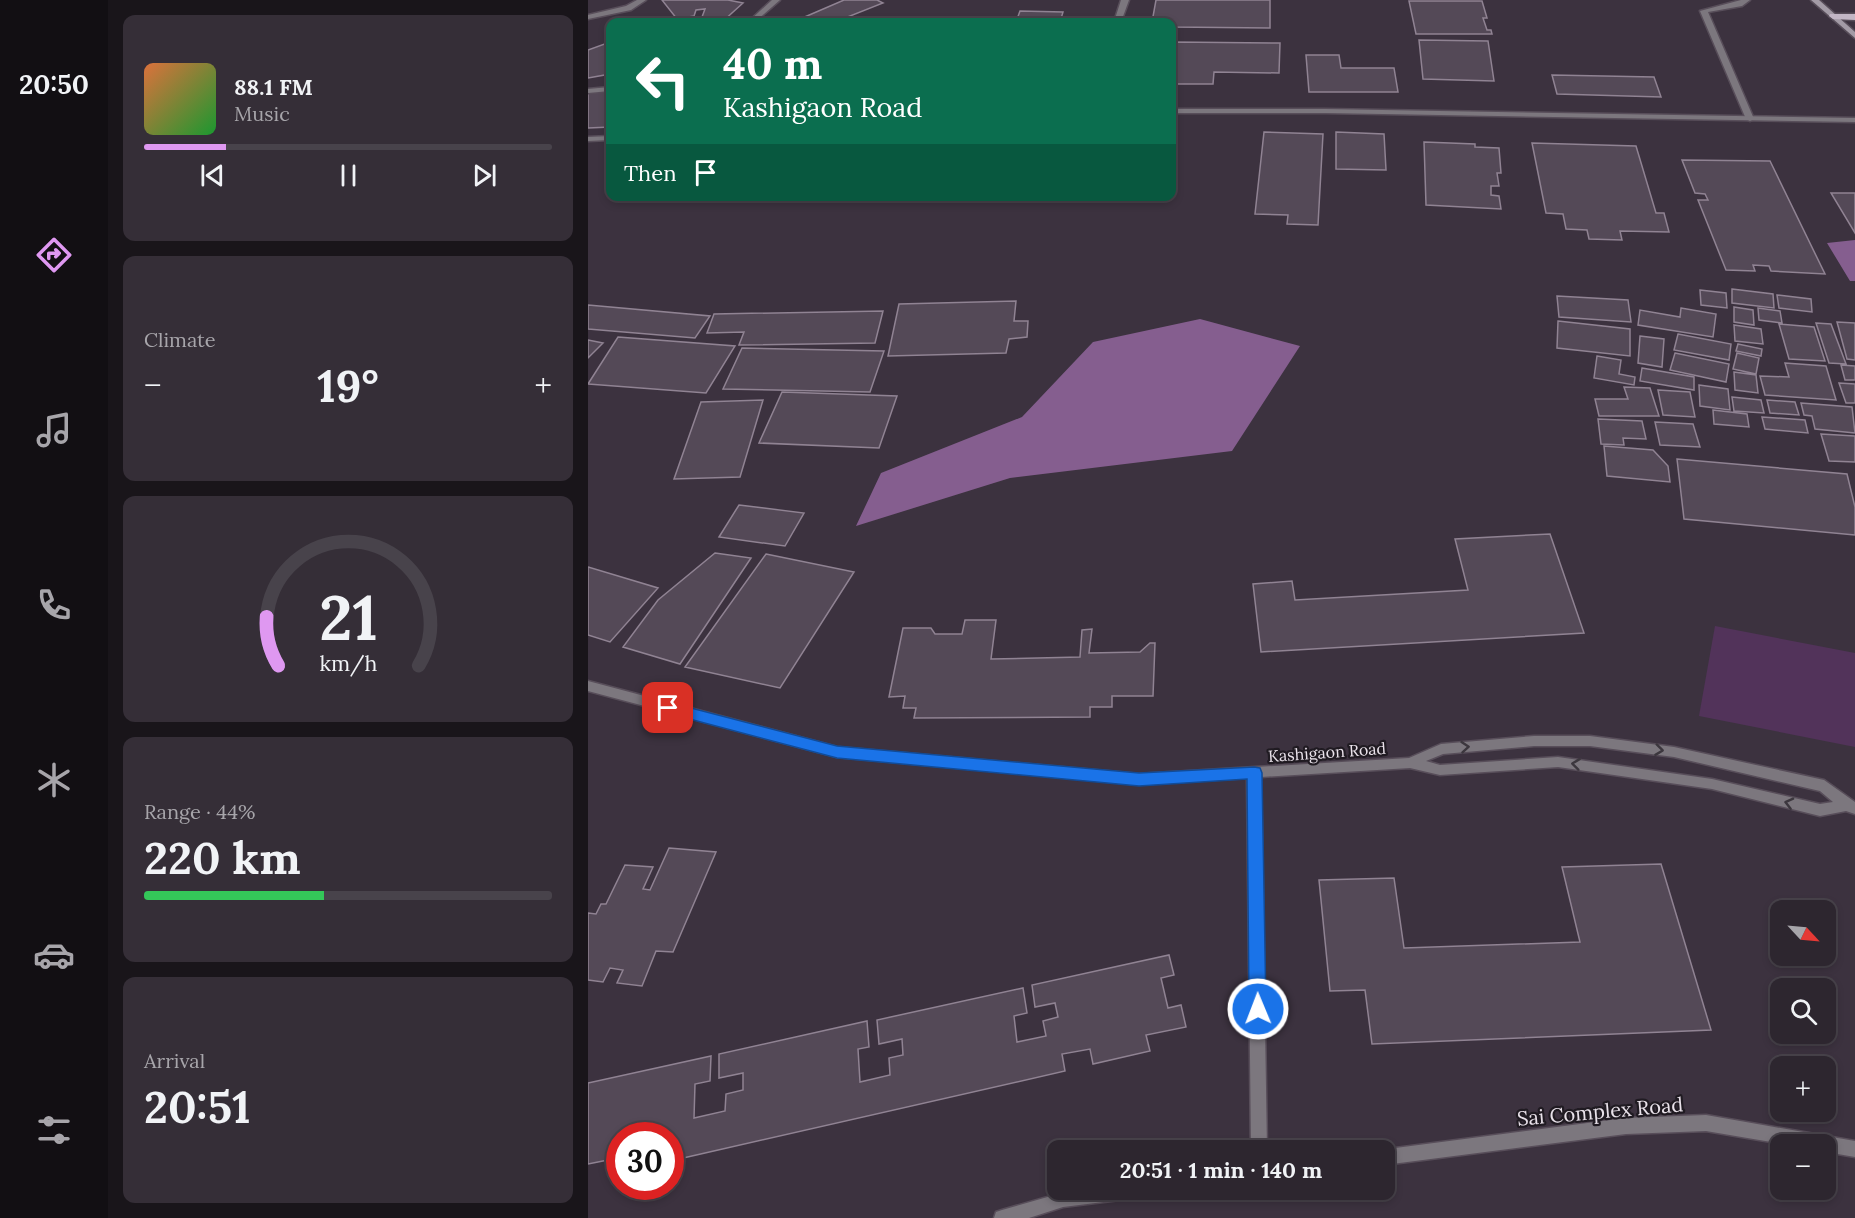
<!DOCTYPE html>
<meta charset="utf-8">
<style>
body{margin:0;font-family:Lora,serif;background:#352e37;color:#f1f3f6;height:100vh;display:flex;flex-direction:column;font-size:22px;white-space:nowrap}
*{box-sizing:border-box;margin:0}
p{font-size:20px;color:#a7a5aa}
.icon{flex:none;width:33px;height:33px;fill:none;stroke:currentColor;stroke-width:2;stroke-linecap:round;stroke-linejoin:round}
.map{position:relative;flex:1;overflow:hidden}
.panel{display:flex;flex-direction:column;gap:15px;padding:15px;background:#19151a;width:480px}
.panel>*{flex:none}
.guide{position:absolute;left:18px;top:18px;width:570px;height:183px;border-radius:12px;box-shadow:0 3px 9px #0003,0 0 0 2px #48434b;background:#0b6e4f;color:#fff;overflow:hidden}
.needle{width:39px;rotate:116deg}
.fabs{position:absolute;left:1182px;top:900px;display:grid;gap:12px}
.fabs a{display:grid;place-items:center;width:66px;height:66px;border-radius:12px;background:#2d262f;box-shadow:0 3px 9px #0003,0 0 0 2px #48434b;font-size:30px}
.speed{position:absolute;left:18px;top:1122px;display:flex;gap:12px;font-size:30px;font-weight:700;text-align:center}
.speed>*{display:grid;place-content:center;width:78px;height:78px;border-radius:50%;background:#2d262f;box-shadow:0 3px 9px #0003,0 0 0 2px #48434b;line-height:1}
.speed .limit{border:9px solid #d22;background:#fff;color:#111}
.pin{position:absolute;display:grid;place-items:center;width:51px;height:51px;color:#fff;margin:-26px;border-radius:12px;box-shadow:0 3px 9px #0006}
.me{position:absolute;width:66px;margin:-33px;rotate:359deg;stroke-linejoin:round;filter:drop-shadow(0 0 4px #0008)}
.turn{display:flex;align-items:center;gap:21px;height:126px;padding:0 18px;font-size:27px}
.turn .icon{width:78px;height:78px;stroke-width:2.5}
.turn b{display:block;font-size:42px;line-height:51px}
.then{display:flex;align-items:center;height:57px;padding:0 18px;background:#0003;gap:12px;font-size:22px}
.big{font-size:45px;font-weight:700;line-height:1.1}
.panel .card{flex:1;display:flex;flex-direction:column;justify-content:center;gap:9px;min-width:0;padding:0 21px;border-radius:12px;background:#352e37}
.panel .dial{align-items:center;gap:0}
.dial svg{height:156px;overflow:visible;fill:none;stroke:#48434b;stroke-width:7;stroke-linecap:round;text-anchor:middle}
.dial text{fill:#f1f3f6;stroke:none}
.song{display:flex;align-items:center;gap:18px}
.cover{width:72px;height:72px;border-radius:9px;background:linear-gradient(135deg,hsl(20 70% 55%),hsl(130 70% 35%))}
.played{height:6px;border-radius:3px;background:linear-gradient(90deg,#df98f1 20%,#48434b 20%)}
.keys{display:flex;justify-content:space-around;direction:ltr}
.heat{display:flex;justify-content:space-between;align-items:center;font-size:33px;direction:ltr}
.charge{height:9px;border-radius:4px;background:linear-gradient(90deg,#34c759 44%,#48434b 0)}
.trip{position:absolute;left:459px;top:1140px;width:348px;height:60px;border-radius:12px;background:#2d262f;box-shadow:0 3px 9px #0003,0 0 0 2px #48434b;font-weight:700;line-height:60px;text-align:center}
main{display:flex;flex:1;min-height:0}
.dock{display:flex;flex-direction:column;width:108px;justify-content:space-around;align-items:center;background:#120f13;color:#a7a5aa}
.dock .icon{width:42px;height:42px}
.dock .on{color:#df98f1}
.dock b{font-size:27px;color:#f1f3f6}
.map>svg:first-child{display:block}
.green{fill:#52335a}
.forest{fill:#855e8f}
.building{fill:#544957;stroke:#908393;stroke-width:1.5}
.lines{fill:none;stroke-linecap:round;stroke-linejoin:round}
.service-casing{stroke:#584e5a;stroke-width:3}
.minor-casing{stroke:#584e5a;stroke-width:3}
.secondary-casing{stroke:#584e5a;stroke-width:3}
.primary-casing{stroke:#584e5a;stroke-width:3}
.service{fill:#7c777e;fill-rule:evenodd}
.minor{fill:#7c777e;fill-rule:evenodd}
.secondary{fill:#a39ba6;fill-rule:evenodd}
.primary{fill:#c2b6c5;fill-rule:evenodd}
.oneway{stroke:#3c373e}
.route{fill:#1a73e8;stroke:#114b97;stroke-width:1.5}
.labels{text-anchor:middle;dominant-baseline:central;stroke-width:4.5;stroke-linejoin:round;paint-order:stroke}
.street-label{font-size:16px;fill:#e9e2ea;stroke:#201b22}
.near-street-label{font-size:20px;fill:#e9e2ea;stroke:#201b22}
</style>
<main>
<nav class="dock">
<b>20:50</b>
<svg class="icon on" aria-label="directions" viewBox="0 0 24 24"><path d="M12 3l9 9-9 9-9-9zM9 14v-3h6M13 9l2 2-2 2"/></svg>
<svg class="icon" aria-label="music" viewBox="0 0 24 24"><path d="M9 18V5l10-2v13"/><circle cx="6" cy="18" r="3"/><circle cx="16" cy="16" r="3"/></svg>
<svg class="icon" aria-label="phone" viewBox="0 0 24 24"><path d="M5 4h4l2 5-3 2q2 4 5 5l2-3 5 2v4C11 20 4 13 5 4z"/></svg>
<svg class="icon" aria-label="climate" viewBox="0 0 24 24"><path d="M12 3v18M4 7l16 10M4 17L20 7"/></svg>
<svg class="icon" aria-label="car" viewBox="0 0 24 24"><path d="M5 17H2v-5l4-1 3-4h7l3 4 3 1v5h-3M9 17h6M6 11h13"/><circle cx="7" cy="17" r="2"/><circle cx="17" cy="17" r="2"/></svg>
<svg class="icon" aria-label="filters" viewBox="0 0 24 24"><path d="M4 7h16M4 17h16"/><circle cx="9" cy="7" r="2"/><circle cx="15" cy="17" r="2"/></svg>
</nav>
<section class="panel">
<div class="card">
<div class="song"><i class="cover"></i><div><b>88.1 FM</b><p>Music</p></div></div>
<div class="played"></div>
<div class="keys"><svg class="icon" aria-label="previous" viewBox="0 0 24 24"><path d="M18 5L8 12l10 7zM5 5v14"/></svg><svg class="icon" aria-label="pause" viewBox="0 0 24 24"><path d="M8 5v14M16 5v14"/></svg><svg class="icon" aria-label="next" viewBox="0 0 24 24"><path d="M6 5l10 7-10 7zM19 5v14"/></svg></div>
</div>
<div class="card"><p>Climate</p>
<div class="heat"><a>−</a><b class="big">19°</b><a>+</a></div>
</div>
<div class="card dial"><svg viewBox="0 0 100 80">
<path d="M14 69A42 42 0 1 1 86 69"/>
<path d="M14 69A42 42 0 0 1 8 44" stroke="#df98f1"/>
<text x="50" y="56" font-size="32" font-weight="700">21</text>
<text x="50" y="72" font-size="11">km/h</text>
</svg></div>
<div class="card"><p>Range · 44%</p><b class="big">220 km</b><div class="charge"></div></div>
<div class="card"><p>Arrival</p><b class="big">20:51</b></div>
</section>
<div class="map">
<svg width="1267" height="1218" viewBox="0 0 1267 1218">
<rect width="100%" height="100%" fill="#3c323f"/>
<path class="green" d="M1127,626L1267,653V747L1111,716Z"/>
<path class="forest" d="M1267,240V281H1262L1239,243Z
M612,319L712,346L644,451L422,478L268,526L293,473L434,417L505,342Z"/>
<path class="building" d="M74,0H140L155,3L134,22H108L114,17L117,9L108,10L106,16L89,19Z
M256,0H289L295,3L247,22H205Z
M568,0H682V28L584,27V22H564Z
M821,1H894L899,18H895L899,30H903L904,34H828Z
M432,11L475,12L472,22H428Z
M831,40L900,41L906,81L835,79Z
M22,42V74L0,78V50Z
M584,42L692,43L691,73L626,72L625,84H584Z
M718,55H751L753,68H806L810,92H721Z
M964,75L1066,77L1073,97L969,94Z
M22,91V127L0,128V93Z
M676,132L735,134L730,225L699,224L700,215L667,214Z
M748,132L796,134L798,170L748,169Z
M836,142L887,144V147L911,148L913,173H909L911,186H903V195L911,196L913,209L838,205Z
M944,143L1048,146L1068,213H1076L1081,232L1032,231L1034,240L1001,239L999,230L978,229L975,214L958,213Z
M1094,160L1182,161L1237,274L1183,271L1181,266L1165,265L1167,271L1138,270L1110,200H1120L1117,194L1107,193Z
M1243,193H1267V233Z
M1144,289L1185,294L1186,308L1144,303Z
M1112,290L1138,293L1139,308L1113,305Z
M1189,295L1223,299L1224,312L1191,308Z
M969,296L1040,300L1043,322L971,317Z
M428,301L426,321H440L439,337L421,339L418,353L300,356L311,304Z
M0,305L122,316L107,338L0,329Z
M1146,307L1165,310L1166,325L1146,322Z
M1093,308L1128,314L1125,337L1050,325L1052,310L1092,317Z
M1170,308L1192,311L1194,323L1171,320Z
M295,311L287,343L151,345L156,332L119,333L126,314Z
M970,321L1042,329V356L969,348Z
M1249,322L1267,323V360L1259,359Z
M1228,323L1243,324L1258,364L1241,363Z
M1191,324L1226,327L1237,361L1201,359Z
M1146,325L1173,329L1175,344L1147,341Z
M1090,334L1143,344L1141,360L1086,350Z
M1052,336L1076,339L1074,367L1050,363Z
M30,337L147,346L118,393L0,384Z
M0,340L15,343L0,358Z
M1150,344L1174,349L1173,356L1148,351Z
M154,348L296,351L282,392L135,389Z
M1087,353L1141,364L1138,382L1082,370Z
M1149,353L1171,358L1168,374L1145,369Z
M1009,356L1033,360L1031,374L1047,377L1046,385L1006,378Z
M1197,363L1238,366L1248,400L1177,395L1172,376L1201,377Z
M1253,365L1267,366V380H1257Z
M1054,368L1106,377V390L1052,381Z
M1146,372L1168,375L1170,393L1147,390Z
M1251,383L1267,384V403H1258Z
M1111,385L1140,389L1142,410L1112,406Z
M1036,387L1062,388L1071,416H1011L1007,399H1040Z
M1070,390L1102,392L1107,417L1075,415Z
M194,392L309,396L291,448L171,443Z
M1144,397L1173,400L1176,413L1146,411Z
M175,400L152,477L86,479L113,402Z
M1179,400L1207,402L1211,415L1182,413Z
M1213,403L1264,407L1267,433L1227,429L1224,416L1216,415Z
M1125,410L1159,414L1161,427L1126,424Z
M1174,417L1217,420L1220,433L1177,429Z
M1010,419L1054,421L1058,439L1035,438L1036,445L1013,444Z
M1067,422L1105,424L1112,447L1072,445Z
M1233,434L1267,436V462L1241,461Z
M1016,446L1065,450L1080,466L1082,482L1019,476Z
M1089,459L1259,474L1267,507V535L1096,519Z
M151,505L216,513L197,546L131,537Z
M962,534L996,633L673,652L665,584L704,581L707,600L880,590L867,539Z
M127,553L163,558L92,664L35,647L70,600Z
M178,554L266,572L192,688L97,667Z
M0,567L70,588L22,642L0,635Z
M377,620H408L403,659L492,657L494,630L504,629L501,653L552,652L562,643H567L565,696H524V707H502V717L326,718L328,708H315L317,696L301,697L315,628H343L347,634H374Z
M81,848L128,852L85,952L68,951L54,986L29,983L35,970L22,968L15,982L0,980V913L8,914L13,904H18L37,865L65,867L55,889L62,890Z
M1073,864L1123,1030L784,1044L777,990L742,991L731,880L806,878L816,948L992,942L974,867Z
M581,955L586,975L573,978L580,1008L593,1005L598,1027L558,1035L562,1051L505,1064L502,1049L474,1054L477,1071L82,1161V1136H32V1173L24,1175L25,1159L0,1164V1083L123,1056L122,1081L107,1084L106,1118L137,1111L138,1094L155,1090V1073L131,1078V1054L279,1021L281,1047L270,1049L272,1082L302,1075L301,1058L315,1055L314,1039L291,1044L289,1020L435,988L439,1013L426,1016L429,1042L458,1036L455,1021L470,1017L467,1003L447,1007L444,985Z"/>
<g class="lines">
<defs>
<path id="service" d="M49,0H58L43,10L0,19V15L38,6Z
M184,0H192L167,22H160Z
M1153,0H1162L1154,6L1120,12L1166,119L1162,121L1158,119L1112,11Z
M22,87V91L0,93V89Z"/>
<path id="minor" d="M533,0H541L533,22H526Z
M584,109H737L1267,118V122L737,113H584Z
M22,136V140L0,141V137Z
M0,681L249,747L551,774L821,758L853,744L946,736H1002L1086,747L1236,780L1267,802V814L1258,811L1232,816L1124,789L970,767L852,775L822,768L673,777L679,1150H663L659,778L551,784L249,757L0,691ZM946,746H1002L1086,757L1232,791L1245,802L1232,804L1124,779L970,757L852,765L838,761L855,754Z
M1118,1115L1267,1141V1157L1238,1152V1144H1195L1118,1131L1038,1134L796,1165V1150H792L1038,1118Z
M484,1190H556L554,1196L548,1198L475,1207L441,1218H406L408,1212L414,1210Z"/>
<path id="secondary" d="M1223,0H1231L1267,32V38Z"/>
<path id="primary" d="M1242,14H1267V20L1245,19L1241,16Z"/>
</defs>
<use href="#service" class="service-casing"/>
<use href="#minor" class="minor-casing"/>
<use href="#secondary" class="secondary-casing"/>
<use href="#primary" class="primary-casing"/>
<use href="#service" class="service"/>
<use href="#minor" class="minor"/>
<use href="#secondary" class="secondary"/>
<use href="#primary" class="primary"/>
</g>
<defs><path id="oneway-chevron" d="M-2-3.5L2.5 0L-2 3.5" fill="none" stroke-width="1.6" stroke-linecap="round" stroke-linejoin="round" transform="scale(1.5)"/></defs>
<g class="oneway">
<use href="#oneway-chevron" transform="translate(877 747) rotate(-5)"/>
<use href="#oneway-chevron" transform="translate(1071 750) rotate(7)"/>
<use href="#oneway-chevron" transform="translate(988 764) rotate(-173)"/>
<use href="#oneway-chevron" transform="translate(1201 803) rotate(-166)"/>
</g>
<path class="route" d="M80,702L249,746L551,773L666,767L672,768L674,773L678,1009L676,1015L670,1017L663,1015L661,1009L659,779L551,786L249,758L75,712L73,708L75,704Z"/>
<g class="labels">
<g class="street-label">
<text transform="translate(739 752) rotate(-4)">Kashigaon Road</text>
</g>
<g class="near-street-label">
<text transform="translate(1012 1111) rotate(-5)">Sai Complex Road</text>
</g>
</g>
</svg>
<div class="fabs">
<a><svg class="needle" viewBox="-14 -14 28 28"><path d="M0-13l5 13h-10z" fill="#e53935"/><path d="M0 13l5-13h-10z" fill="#a7a5aa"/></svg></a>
<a><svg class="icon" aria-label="search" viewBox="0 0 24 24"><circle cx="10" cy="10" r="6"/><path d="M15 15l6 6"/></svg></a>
<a>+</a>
<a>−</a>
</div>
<div class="speed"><div class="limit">30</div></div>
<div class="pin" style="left:80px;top:708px;background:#d93025"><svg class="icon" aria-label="arrive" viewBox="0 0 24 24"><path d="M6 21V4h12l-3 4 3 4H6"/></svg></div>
<svg class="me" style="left:670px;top:1009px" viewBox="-20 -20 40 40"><circle r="17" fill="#1a73e8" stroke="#fff" stroke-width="3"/><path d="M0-11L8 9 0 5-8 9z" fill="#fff"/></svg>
<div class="trip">20:51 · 1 min · 140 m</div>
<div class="guide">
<div class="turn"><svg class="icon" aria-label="left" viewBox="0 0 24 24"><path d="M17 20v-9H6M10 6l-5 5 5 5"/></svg><div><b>40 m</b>Kashigaon Road</div></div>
<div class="then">Then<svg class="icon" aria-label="arrive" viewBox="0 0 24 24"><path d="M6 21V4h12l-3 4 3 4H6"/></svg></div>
</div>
</div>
</main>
